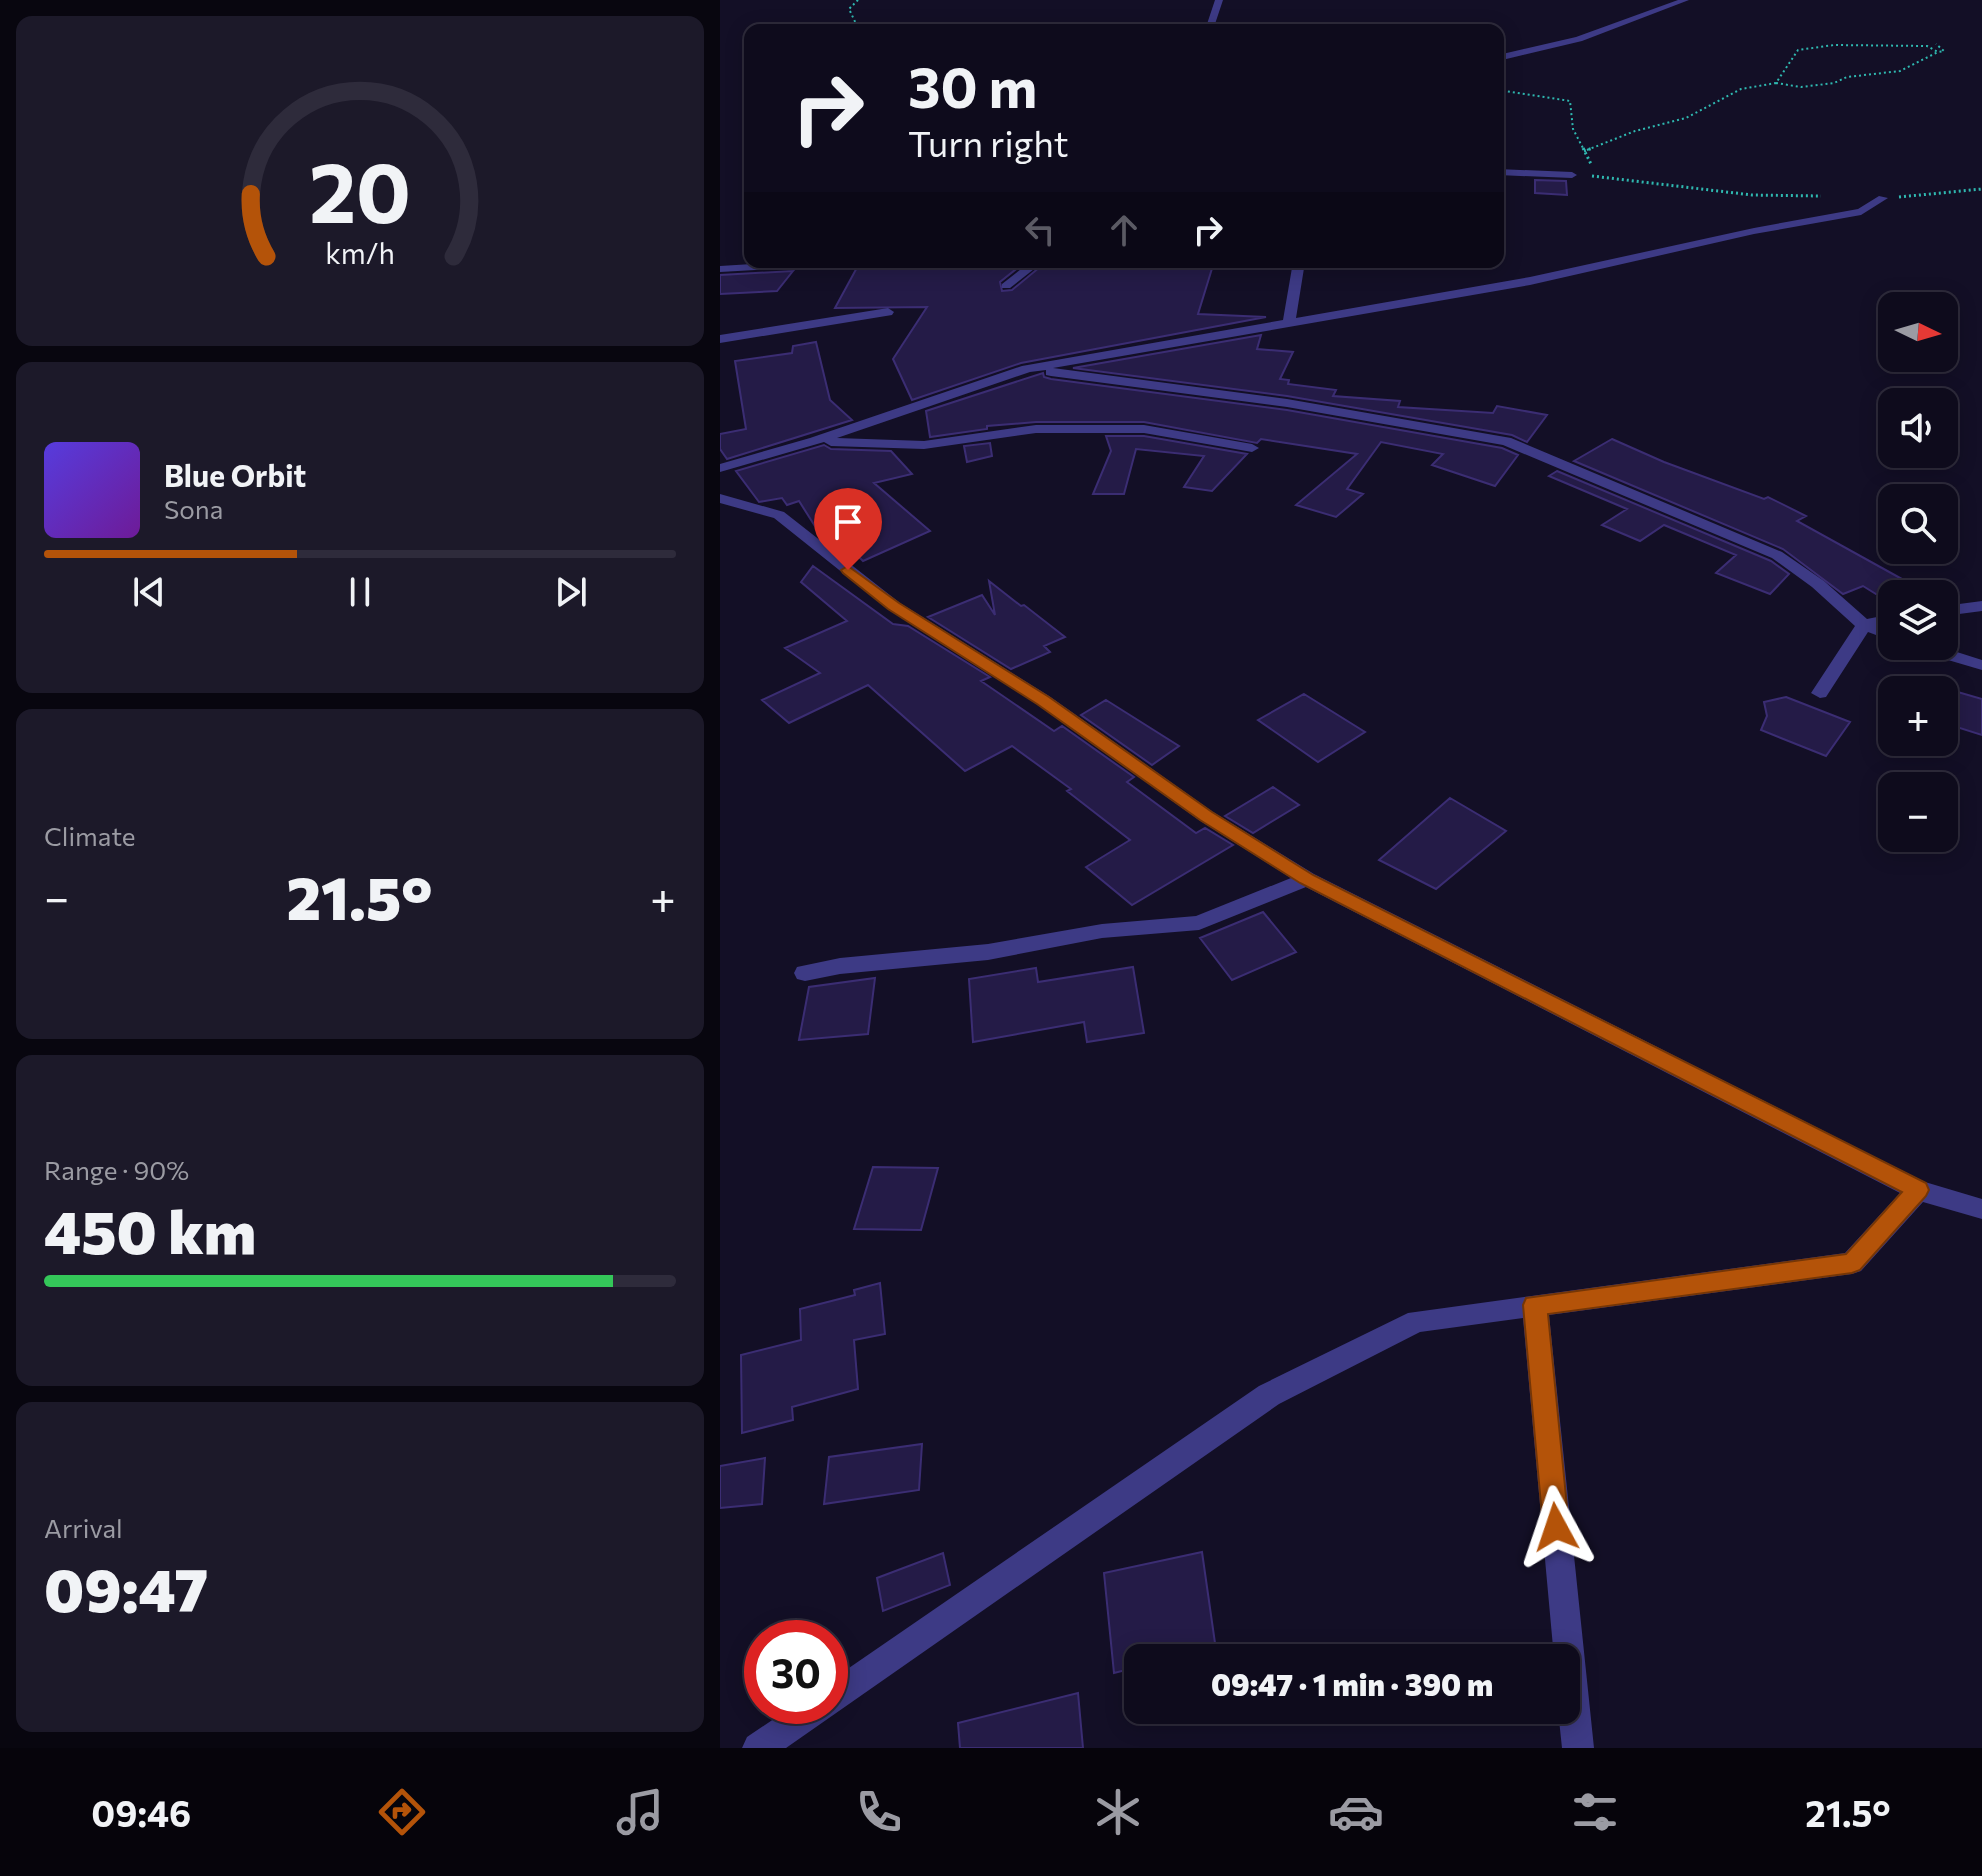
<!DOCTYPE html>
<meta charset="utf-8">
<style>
body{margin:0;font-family:Commissioner,sans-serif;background:#1c1929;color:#f1f3f6;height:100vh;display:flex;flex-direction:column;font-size:30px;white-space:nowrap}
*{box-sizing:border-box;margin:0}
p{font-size:26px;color:#9b9ba3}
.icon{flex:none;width:44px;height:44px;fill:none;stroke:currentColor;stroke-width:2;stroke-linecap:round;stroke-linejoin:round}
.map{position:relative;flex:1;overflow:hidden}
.details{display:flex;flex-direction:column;gap:16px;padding:16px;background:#08060f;width:720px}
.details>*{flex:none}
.top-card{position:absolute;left:24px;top:24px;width:760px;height:244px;border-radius:16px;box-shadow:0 4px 20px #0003,0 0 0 2px #2e2b3b;background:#0e0b1c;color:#f1f3f6;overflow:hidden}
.needle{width:52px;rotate:95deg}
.tools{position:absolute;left:1158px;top:292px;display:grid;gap:16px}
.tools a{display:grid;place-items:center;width:80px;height:80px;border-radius:16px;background:#0e0b1c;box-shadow:0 4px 20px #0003,0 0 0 2px #2e2b3b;font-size:40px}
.speed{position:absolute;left:24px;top:1620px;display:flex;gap:16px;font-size:40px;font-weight:700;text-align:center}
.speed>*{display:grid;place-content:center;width:104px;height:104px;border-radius:50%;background:#0e0b1c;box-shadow:0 4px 20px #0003,0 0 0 2px #2e2b3b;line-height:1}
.speed .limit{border:12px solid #d22;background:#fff;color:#111}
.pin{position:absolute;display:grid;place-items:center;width:68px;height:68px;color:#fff;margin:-82px -34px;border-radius:50% 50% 50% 0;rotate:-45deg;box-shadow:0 0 8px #0007}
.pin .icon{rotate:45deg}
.me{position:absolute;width:88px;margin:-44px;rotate:355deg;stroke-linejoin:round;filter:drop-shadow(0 0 6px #0008)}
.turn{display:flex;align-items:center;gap:28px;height:168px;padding:0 32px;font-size:36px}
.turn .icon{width:104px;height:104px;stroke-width:2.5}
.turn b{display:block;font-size:56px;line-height:68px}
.lanes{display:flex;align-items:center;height:76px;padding:0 32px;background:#0003;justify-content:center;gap:40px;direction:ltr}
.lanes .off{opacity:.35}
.big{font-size:60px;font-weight:800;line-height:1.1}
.details .tile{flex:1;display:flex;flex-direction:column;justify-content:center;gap:12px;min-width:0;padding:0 28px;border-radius:16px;background:#1c1929}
.details .dial{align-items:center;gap:0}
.dial svg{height:208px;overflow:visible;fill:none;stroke:#2e2b3b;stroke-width:7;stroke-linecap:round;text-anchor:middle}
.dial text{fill:#f1f3f6;stroke:none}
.song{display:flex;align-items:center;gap:24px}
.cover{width:96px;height:96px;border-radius:12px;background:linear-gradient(135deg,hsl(250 70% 55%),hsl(280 70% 35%))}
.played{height:8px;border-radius:4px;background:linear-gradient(90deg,#b45309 40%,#2e2b3b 40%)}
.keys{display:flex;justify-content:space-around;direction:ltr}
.heat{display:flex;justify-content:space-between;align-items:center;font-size:44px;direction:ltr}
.charge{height:12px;border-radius:6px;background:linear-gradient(90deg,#34c759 90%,#2e2b3b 0)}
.trip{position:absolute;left:404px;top:1644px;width:456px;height:80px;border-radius:16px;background:#0e0b1c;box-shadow:0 4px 20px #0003,0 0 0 2px #2e2b3b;font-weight:800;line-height:80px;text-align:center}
.tabs{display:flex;height:128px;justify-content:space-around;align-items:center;background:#06040b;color:#9b9ba3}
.tabs .icon{width:56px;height:56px}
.tabs .selected{color:#b45309}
.tabs b{font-size:36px;color:#f1f3f6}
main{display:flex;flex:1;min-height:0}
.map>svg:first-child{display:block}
.building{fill:#241b47;stroke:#3b2d73;stroke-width:2}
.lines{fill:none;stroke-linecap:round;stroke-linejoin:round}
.path-far1{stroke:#2fb8b0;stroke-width:2;stroke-dasharray:2 3;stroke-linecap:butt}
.path{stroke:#2fb8b0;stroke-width:3;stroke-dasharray:2 3;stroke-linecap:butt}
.street{fill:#3d3a85;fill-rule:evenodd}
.route{fill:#b45309;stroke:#753606;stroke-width:2}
</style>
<main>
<section class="details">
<div class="tile dial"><svg viewBox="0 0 100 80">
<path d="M14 69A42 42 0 1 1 86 69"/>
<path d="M14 69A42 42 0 0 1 8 45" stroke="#b45309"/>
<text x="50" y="56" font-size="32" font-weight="700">20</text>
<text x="50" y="72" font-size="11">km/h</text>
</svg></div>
<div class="tile">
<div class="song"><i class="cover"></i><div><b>Blue Orbit</b><p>Sona</p></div></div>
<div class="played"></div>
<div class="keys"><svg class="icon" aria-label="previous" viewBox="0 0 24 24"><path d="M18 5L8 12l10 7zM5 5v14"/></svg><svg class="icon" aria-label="pause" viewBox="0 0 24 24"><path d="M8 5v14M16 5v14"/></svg><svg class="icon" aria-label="next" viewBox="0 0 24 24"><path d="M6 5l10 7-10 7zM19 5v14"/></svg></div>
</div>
<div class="tile"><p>Climate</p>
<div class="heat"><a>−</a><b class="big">21.5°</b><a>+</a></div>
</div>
<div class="tile"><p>Range · 90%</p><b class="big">450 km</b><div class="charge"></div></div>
<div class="tile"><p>Arrival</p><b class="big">09:47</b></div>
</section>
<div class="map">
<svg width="1262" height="1748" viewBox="0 0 1262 1748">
<rect width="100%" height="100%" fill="#130f26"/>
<path class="building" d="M815,180L846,181L847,195L815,193Z
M140,262H305L280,282L282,291L292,290L326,262H494L478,314L546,317L301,363L192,400L173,359L207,307L115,308Z
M73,271L57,291L0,294V275Z
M541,335L537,349L573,352L560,379L569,380L568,384L616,390L613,396L680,401L678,407L773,413L777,406L827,415L807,442L792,435L567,396L353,368Z
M96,342L110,400L132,420L7,459L0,449V434L26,429L15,361L72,353L73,346Z
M323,373L324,377L331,379L567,410L782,448L798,455L775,486L712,465L723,454L661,442L627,489L643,494L616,517L576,505L637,454L541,439L537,443L424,422H316L267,426V429L210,437L206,411Z
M386,436H424L527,454L492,491L464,487L484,456L416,449L404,494H373L391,451Z
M892,439L944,462L1044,499L1048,497L1086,516L1077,521L1209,594H1156L1143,586L1123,594L1063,549L854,461Z
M270,443L272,456L247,462L244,446Z
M104,445L111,449L171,451L192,474L154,483L210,531L143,561L112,531L100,534L79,501L67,505L62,498L39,502L16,471Z
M837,471L1051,561L1069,574L1050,594L996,573L1016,555L944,525L920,541L882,525L907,509L829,476Z
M93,566L173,624L188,626L270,677L261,681L334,731L342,726L414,777L407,782L476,833L485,828L513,845L412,905L366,867L410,840L347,791L351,789L292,746L245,771L148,685L69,723L42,700L100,673L65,648L127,621L81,582Z
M269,581L301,606L304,605L345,637L324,646L330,652L291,669L208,617L262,595L275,615Z
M1224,688L1262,699V735L1224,723Z
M584,694L645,732L598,762L538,720Z
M1066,697L1130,722L1106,756L1041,730L1047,716L1044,702Z
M386,700L459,746L432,765L361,715Z
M553,787L579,805L533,833L505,816Z
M730,798L786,831L716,889L659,860Z
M543,912L576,952L512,980L480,938Z
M413,967L424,1033L367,1042L364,1022L253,1042L249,979L316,968L318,982Z
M155,978L148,1034L79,1040L89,987Z
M153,1167L218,1168L201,1230L134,1229Z
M160,1283L165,1334L134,1340L138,1389L72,1407L73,1420L22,1433L21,1355L81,1340L80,1309L135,1295L134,1290Z
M202,1444L199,1490L104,1504L109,1457Z
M45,1458L42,1504L0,1508V1466Z
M482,1552L496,1650L461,1658H418V1667L394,1673L384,1573Z
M223,1553L230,1585L163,1611L157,1578Z
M358,1693L363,1748H240L238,1723Z"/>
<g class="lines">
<path class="path-far1" d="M138,0L129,9L139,30
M1056,83L1081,87L1114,83L1127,77L1180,71L1218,52
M778,90L850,101L853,129L864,150
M867,150L915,131L966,118L1021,89L1056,83L1078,50L1114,45L1207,46L1218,52L1224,51L1216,44"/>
<path class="path" d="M863,148L871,164
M864,151L873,148
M872,176L1032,195L1101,196
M1179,197L1262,189"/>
<path class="street" d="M495,0H503L493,30H485Z
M958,0H969L862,41L778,61V55L856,37Z
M778,169L852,172L857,175L852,178L778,175Z
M1159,196L1168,198L1141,215L1034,234L810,285L333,368L567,399L791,438L1062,552L1104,581L1147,619L1172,614V624L1162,626L1172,630V641L1148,632L1106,697L1100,698L1091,693L1135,626L1092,587L1052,558L783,445L567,407L331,376L326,375V370L310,372L117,438L204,441L316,425H424L532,444L539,448L532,452L424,433H316L204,449L111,446L104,442L0,472V464L90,438L302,366L563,320L573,262H585L576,318L810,277L1034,228L1138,209Z
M63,262H130L124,265L0,272V266Z
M310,262H323L290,288H282V284Z
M168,308L174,312L172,315L0,343V335Z
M0,494L64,512L180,603L329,696L493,812L594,874L1205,1182L1262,1199V1219L1203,1202L1141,1271L1132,1274L829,1315L874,1748H842L838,1710H846V1658H834L803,1318L700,1332L559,1404L66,1748H22L27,1737L73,1706H110V1681L539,1386L688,1313L1125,1253L1180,1193L586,887L479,930L382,938L268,960L120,974L85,981L77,979L74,973L77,967L120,958L268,944L382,924L476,916L571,878L479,820L317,704L168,609L54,518L0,503Z
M1262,601V611L1224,616V606Z
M1192,646H1218L1262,660V670L1194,650Z"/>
</g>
<path class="route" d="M128,566L179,603L329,697L492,812L593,875L1206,1183L1209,1190L1206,1196L1140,1270L1132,1273L828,1314L849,1527L846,1536L836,1540L827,1536L823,1527L803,1305L806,1298L1126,1254L1182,1192L580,883L480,820L317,704L168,609L123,573L121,570Z"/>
</svg>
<div class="tools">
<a><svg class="needle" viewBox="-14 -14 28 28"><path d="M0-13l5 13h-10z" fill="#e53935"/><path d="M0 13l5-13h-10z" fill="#9b9ba3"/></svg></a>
<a><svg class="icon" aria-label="sound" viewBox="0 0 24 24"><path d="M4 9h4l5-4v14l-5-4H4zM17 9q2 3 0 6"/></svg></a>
<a><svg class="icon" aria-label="search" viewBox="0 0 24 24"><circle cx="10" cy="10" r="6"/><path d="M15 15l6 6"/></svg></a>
<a><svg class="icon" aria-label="layers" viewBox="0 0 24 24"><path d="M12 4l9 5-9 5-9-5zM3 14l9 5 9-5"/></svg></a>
<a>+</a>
<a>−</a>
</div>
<div class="speed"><div class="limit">30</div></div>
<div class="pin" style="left:128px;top:570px;background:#d93025"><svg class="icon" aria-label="arrive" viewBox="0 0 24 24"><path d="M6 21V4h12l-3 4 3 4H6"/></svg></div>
<svg class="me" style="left:836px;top:1527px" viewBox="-20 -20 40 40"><path d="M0-17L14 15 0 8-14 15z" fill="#b45309" stroke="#fff" stroke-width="4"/></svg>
<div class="trip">09:47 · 1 min · 390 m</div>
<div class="top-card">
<div class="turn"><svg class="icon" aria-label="right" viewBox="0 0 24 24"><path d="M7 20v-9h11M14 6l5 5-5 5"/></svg><div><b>30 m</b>Turn right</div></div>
<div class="lanes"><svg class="icon off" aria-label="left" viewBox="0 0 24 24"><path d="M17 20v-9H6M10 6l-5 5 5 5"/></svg><svg class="icon off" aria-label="ahead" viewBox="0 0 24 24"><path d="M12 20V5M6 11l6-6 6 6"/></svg><svg class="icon" aria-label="right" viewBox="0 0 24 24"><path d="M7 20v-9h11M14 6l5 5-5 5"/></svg></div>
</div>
</div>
</main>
<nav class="tabs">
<b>09:46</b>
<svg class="icon selected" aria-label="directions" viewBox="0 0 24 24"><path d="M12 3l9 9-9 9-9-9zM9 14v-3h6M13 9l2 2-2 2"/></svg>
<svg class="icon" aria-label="music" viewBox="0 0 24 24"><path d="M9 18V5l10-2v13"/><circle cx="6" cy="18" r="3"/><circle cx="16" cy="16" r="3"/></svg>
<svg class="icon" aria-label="phone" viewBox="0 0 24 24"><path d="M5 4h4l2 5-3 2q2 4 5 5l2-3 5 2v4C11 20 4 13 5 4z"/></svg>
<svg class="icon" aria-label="climate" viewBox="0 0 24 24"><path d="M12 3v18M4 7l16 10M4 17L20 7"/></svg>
<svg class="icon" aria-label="car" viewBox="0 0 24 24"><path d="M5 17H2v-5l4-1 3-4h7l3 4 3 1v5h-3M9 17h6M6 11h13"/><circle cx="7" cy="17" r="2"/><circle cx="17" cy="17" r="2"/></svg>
<svg class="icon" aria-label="filters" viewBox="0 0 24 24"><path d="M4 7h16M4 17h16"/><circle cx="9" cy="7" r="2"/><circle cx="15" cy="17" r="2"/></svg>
<b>21.5°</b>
</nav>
